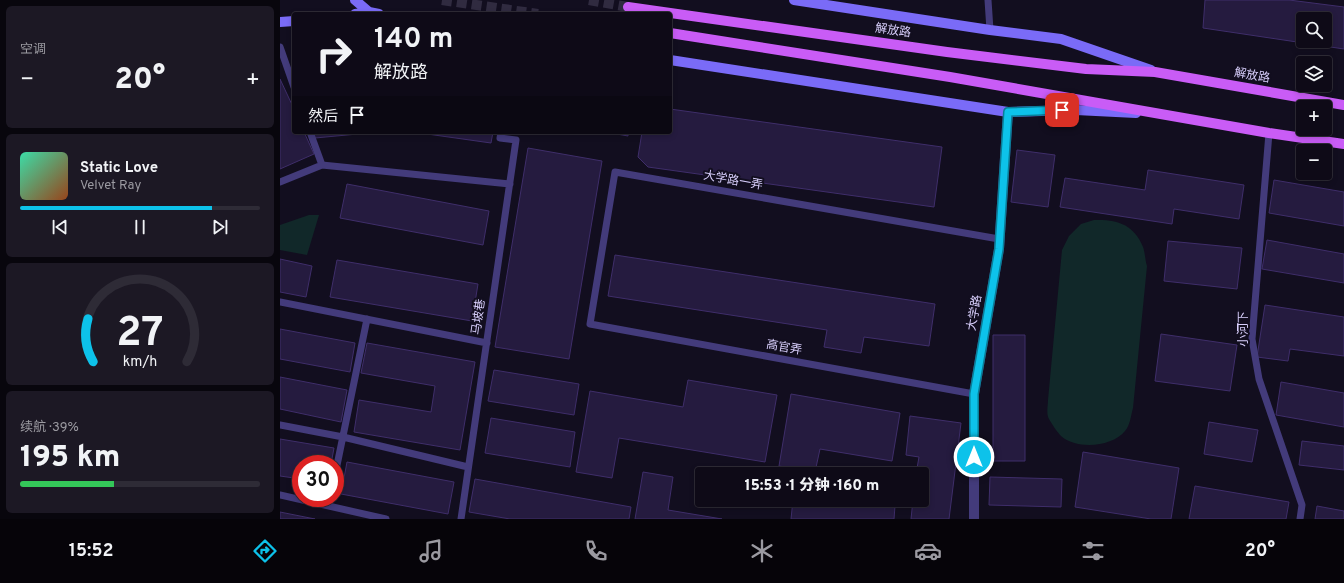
<!DOCTYPE html>
<html lang="zh">
<meta charset="utf-8">
<style>
body{margin:0;font-family:Overpass,"Noto Sans SC",sans-serif;background:#1c1824;color:#f1f3f6;height:100vh;display:flex;flex-direction:column;font-size:15px;white-space:nowrap}
*{box-sizing:border-box;margin:0}
p{font-size:13px;color:#9b9aa1}
.icon{flex:none;width:22px;height:22px;fill:none;stroke:currentColor;stroke-width:2;stroke-linecap:round;stroke-linejoin:round}
.map{position:relative;flex:1;overflow:hidden}
.panel{display:flex;flex-direction:column;gap:6px;padding:6px;background:#08060d;width:280px}
.panel>*{flex:none}
.top-card{position:absolute;left:12px;top:12px;width:380px;height:122px;border-radius:4px;box-shadow:0 2px 6px #0003,0 0 0 1px #2e2b36;background:#0e0a17;color:#f1f3f6;overflow:hidden}
.fabs{position:absolute;left:1016px;top:12px;display:grid;gap:8px}
.fabs a{display:grid;place-items:center;width:36px;height:36px;border-radius:4px;background:#0e0a17;box-shadow:0 2px 6px #0003,0 0 0 1px #2e2b36;font-size:20px}
.speed{position:absolute;left:12px;top:455px;display:flex;gap:8px;font-size:20px;font-weight:700;text-align:center}
.speed>*{display:grid;place-content:center;width:52px;height:52px;border-radius:50%;background:#0e0a17;box-shadow:0 2px 6px #0003,0 0 0 1px #2e2b36;line-height:1}
.speed .limit{border:6px solid #d22;background:#fff;color:#111}
.pin{position:absolute;display:grid;place-items:center;width:34px;height:34px;color:#fff;margin:-17px;border-radius:8px;box-shadow:0 2px 6px #0006}
.me{position:absolute;width:44px;margin:-22px;rotate:0deg;stroke-linejoin:round;filter:drop-shadow(0 0 3px #0008)}
.turn{display:flex;align-items:center;gap:14px;height:84px;padding:0 16px;font-size:18px}
.turn .icon{width:52px;height:52px;stroke-width:2.5}
.turn b{display:block;font-size:28px;line-height:34px}
.then{display:flex;align-items:center;height:38px;padding:0 16px;background:#0003;gap:8px;font-size:15px}
.big{font-size:30px;font-weight:800;line-height:1.1}
.panel .tile{flex:1;display:flex;flex-direction:column;justify-content:center;gap:6px;min-width:0;padding:0 14px;border-radius:6px;background:#1c1824}
.panel .dial{align-items:center;gap:0}
.dial svg{height:104px;overflow:visible;fill:none;stroke:#2e2b36;stroke-width:7;stroke-linecap:round;text-anchor:middle}
.dial text{fill:#f1f3f6;stroke:none}
.song{display:flex;align-items:center;gap:12px}
.cover{width:48px;height:48px;border-radius:6px;background:linear-gradient(135deg,hsl(160 70% 55%),hsl(20 70% 35%))}
.played{height:4px;border-radius:2px;background:linear-gradient(90deg,#0dc2ea 80%,#2e2b36 80%)}
.keys{display:flex;justify-content:space-around;direction:ltr}
.heat{display:flex;justify-content:space-between;align-items:center;font-size:22px;direction:ltr}
.charge{height:6px;border-radius:3px;background:linear-gradient(90deg,#34c759 39%,#2e2b36 0)}
.trip{position:absolute;left:415px;top:467px;width:234px;height:40px;border-radius:4px;background:#0e0a17;box-shadow:0 2px 6px #0003,0 0 0 1px #2e2b36;font-weight:800;line-height:40px;text-align:center}
.tabs{display:flex;height:64px;justify-content:space-around;align-items:center;background:#060409;color:#9b9aa1}
.tabs .icon{width:28px;height:28px}
.tabs .on{color:#0dc2ea}
.tabs b{font-size:18px;color:#f1f3f6}
main{display:flex;flex:1;min-height:0}
.map>svg:first-child{display:block}
.green{fill:#112829}
.building{fill:#251b3f;stroke:#3f2e6a;fill-rule:evenodd}
.lines{fill:none;stroke-linecap:round;stroke-linejoin:round}
.primary-tunnel{stroke:#302b40;stroke-width:10;stroke-dasharray:10 5;stroke-linecap:butt}
.service{stroke:#433b7b;stroke-width:7}
.minor{stroke:#433b7b;stroke-width:10}
.secondary{stroke:#7a6bf7;stroke-width:10}
.primary{stroke:#c95cf6;stroke-width:10}
.route-casing{stroke:#087e98;stroke-width:10}
.route{stroke:#0dc2ea;stroke-width:7}
.labels{text-anchor:middle;dominant-baseline:central;stroke-width:4;stroke-linejoin:round;paint-order:stroke}
.street-label{font-size:12px;fill:#d8cffc;stroke:#120e1f}
</style>
<main>
<section class="panel">
<div class="tile"><p>空调</p>
<div class="heat"><a>−</a><b class="big">20°</b><a>+</a></div>
</div>
<div class="tile">
<div class="song"><i class="cover"></i><div><b>Static Love</b><p>Velvet Ray</p></div></div>
<div class="played"></div>
<div class="keys"><svg class="icon" aria-label="previous" viewBox="0 0 24 24"><path d="M18 5L8 12l10 7zM5 5v14"/></svg><svg class="icon" aria-label="pause" viewBox="0 0 24 24"><path d="M8 5v14M16 5v14"/></svg><svg class="icon" aria-label="next" viewBox="0 0 24 24"><path d="M6 5l10 7-10 7zM19 5v14"/></svg></div>
</div>
<div class="tile dial"><svg viewBox="0 0 100 80">
<path d="M14 69A42 42 0 1 1 86 69"/>
<path d="M14 69A42 42 0 0 1 10 36" stroke="#0dc2ea"/>
<text x="50" y="56" font-size="32" font-weight="700">27</text>
<text x="50" y="72" font-size="11">km/h</text>
</svg></div>
<div class="tile"><p>续航 · 39%</p><b class="big">195 km</b><div class="charge"></div></div>
</section>
<div class="map">
<svg width="1064" height="519" viewBox="0 0 1064 519">
<rect width="100%" height="100%" fill="#120e1f"/>
<path class="green" d="M29,215H39L27,255L0,250V225Z
M814,220C836,219 854,224 863,247C865,252 865,260 867,266L853,408C851,415 850,426 845,431C832,447 797,450 781,436C777,432 772,424 769,419C766,414 768,406 768,400L782,250L789,236L801,224Z"/>
<path class="building" d="M925,0H1009L1064,7V49L923,28ZM1023,19H1045V41H1023Z
M0,79L14,109V132H24L34,154L0,169Z
M390,109L662,147L654,207L368,167L358,157L362,132H390Z
M33,132H99L35,138Z
M133,132H213L211,143Z
M326,132H348V136Z
M248,148L322,161L289,359L215,347Z
M737,150L775,155L768,207L731,202Z
M868,170L964,185L959,219L894,209L892,224L780,207L785,178L865,190Z
M994,180L1064,192V226L989,213Z
M67,184L209,211L203,245L60,218Z
M987,240L1064,254V283L982,269Z
M888,241L962,248L957,289L884,281Z
M335,255L655,304L649,346L584,337L581,353L544,347L547,330L328,296Z
M0,259L32,266L26,297L0,292Z
M57,260L198,284L192,321L50,297Z
M985,305L1064,317V356L1010,349L1008,361L977,357Z
M0,329L75,343L70,372L0,359Z
M881,334L957,345L950,391L875,381Z
M713,335H745V461H713Z
M87,343L195,362L180,450L74,432L79,400L151,412L155,386L81,373Z
M214,370L299,384L294,415L208,401Z
M0,377L67,390L61,422L0,409Z
M408,380L497,395L485,462L339,438L332,478L296,472L310,391L403,407Z
M1001,382L1064,393V427L996,415Z
M511,394L620,413L612,461L540,449L535,472L499,466Z
M630,416L681,423L669,519H631L633,500H642V474H636L639,457L626,455Z
M211,418L295,432L290,467L205,453Z
M929,422L978,430L972,462L924,454Z
M0,439L54,448L51,464H21V479L0,476Z
M1022,441L1064,446V470L1019,465Z
M803,452L899,468L891,519H871L795,507Z
M67,462L174,482L168,514L61,494Z
M363,472L393,477L388,510L442,519H355Z
M710,477L782,479L781,507L709,505Z
M195,479L351,507L349,519H230L189,512Z
M915,486L1009,502L1006,519H909Z
M513,500H559L615,506L614,519H511Z
M1037,506L1064,511V519H1035Z
M0,512L35,519H0Z"/>
<g class="lines">
<path class="primary-tunnel" d="M162,0L258,14
M309,0L348,7"/>
<path class="service" d="M708,0L710,30
M0,47L14,87
M30,132L42,165
M989,133L972,339L979,379L1022,505L1020,519
M0,182L42,165L230,184
M0,302L207,343
M694,394L310,324L335,172L719,239
M0,425L63,437L188,467
M55,475L87,319
M0,495L106,519
M49,506L50,498
M181,519L236,140L220,138L221,132"/>
<path class="minor" d="M694,519V394L719,249L728,112"/>
<path class="secondary" d="M75,0L89,12
M514,0L710,30L781,39L871,70
M75,14L89,12L99,14
M0,22L14,21
M390,60L728,112L796,110L856,113"/>
<path class="primary" d="M348,7L667,52L806,69L875,72L1064,105
M390,33L670,77L989,133L1064,144"/>
</g>
<g class="lines">
<defs>
<path id="route" d="M694,457V394L719,249L728,112L782,110"/>
</defs>
<use href="#route" class="route-casing"/>
<use href="#route" class="route"/>
</g>
<g class="labels">
<g class="street-label">
<text transform="translate(613 31) rotate(8)">解放路</text>
<text transform="translate(972 76) rotate(10)">解放路</text>
<text transform="translate(453 181) rotate(10)">大学路一弄</text>
<text transform="translate(695 313) rotate(-80)">大学路</text>
<text transform="translate(199 317) rotate(-82)">马坡巷</text>
<text transform="translate(964 329) rotate(-90)">小河下</text>
<text transform="translate(504 348) rotate(10)">高官弄</text>
</g>
</g>
</svg>
<div class="fabs">
<a><svg class="icon" aria-label="search" viewBox="0 0 24 24"><circle cx="10" cy="10" r="6"/><path d="M15 15l6 6"/></svg></a>
<a><svg class="icon" aria-label="layers" viewBox="0 0 24 24"><path d="M12 4l9 5-9 5-9-5zM3 14l9 5 9-5"/></svg></a>
<a>+</a>
<a>−</a>
</div>
<div class="speed"><div class="limit">30</div></div>
<div class="pin" style="left:782px;top:110px;background:#d93025"><svg class="icon" aria-label="arrive" viewBox="0 0 24 24"><path d="M6 21V4h12l-3 4 3 4H6"/></svg></div>
<svg class="me" style="left:694px;top:457px" viewBox="-20 -20 40 40"><circle r="17" fill="#0dc2ea" stroke="#fff" stroke-width="3"/><path d="M0-11L8 9 0 5-8 9z" fill="#fff"/></svg>
<div class="trip">15:53 · 1 分钟 · 160 m</div>
<div class="top-card">
<div class="turn"><svg class="icon" aria-label="right" viewBox="0 0 24 24"><path d="M7 20v-9h11M14 6l5 5-5 5"/></svg><div><b>140 m</b>解放路</div></div>
<div class="then">然后<svg class="icon" aria-label="arrive" viewBox="0 0 24 24"><path d="M6 21V4h12l-3 4 3 4H6"/></svg></div>
</div>
</div>
</main>
<nav class="tabs">
<b>15:52</b>
<svg class="icon on" aria-label="directions" viewBox="0 0 24 24"><path d="M12 3l9 9-9 9-9-9zM9 14v-3h6M13 9l2 2-2 2"/></svg>
<svg class="icon" aria-label="music" viewBox="0 0 24 24"><path d="M9 18V5l10-2v13"/><circle cx="6" cy="18" r="3"/><circle cx="16" cy="16" r="3"/></svg>
<svg class="icon" aria-label="phone" viewBox="0 0 24 24"><path d="M5 4h4l2 5-3 2q2 4 5 5l2-3 5 2v4C11 20 4 13 5 4z"/></svg>
<svg class="icon" aria-label="climate" viewBox="0 0 24 24"><path d="M12 3v18M4 7l16 10M4 17L20 7"/></svg>
<svg class="icon" aria-label="car" viewBox="0 0 24 24"><path d="M5 17H2v-5l4-1 3-4h7l3 4 3 1v5h-3M9 17h6M6 11h13"/><circle cx="7" cy="17" r="2"/><circle cx="17" cy="17" r="2"/></svg>
<svg class="icon" aria-label="filters" viewBox="0 0 24 24"><path d="M4 7h16M4 17h16"/><circle cx="9" cy="7" r="2"/><circle cx="15" cy="17" r="2"/></svg>
<b>20°</b>
</nav>
